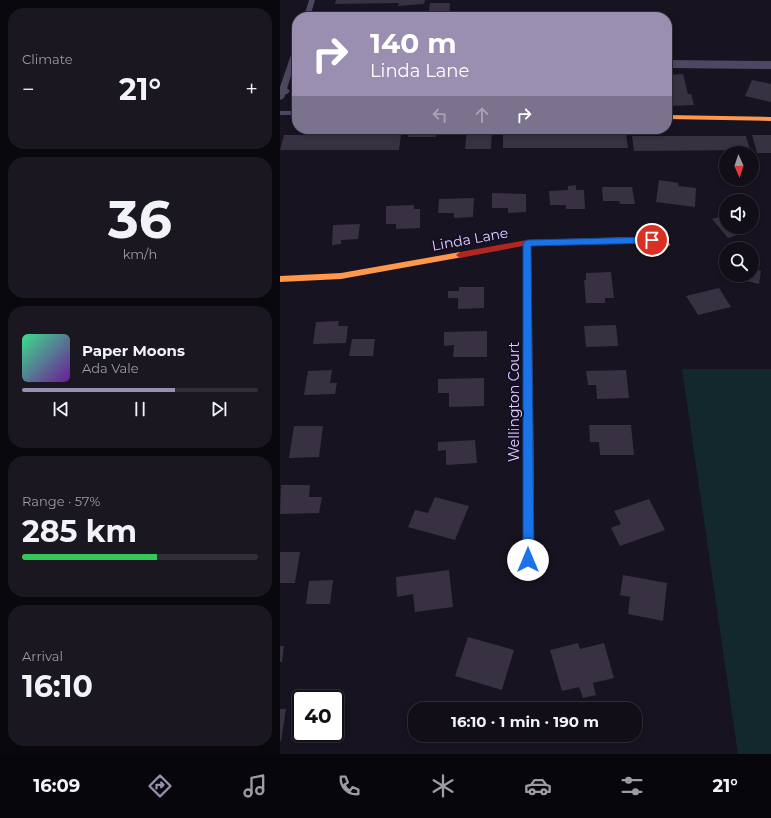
<!DOCTYPE html>
<meta charset="utf-8">
<style>
body{margin:0;font-family:Montserrat,sans-serif;background:#1a1721;color:#f1f3f6;height:100vh;display:flex;flex-direction:column;font-size:15px;white-space:nowrap}
*{box-sizing:border-box;margin:0}
p{font-size:13px;color:#9c9ca2}
.icon{flex:none;width:22px;height:22px;fill:none;stroke:currentColor;stroke-width:2;stroke-linecap:round;stroke-linejoin:round}
.map{position:relative;flex:1;overflow:hidden}
.sheet{display:flex;flex-direction:column;gap:8px;padding:8px;background:#09080d;width:280px}
.sheet>*{flex:none}
.top-card{position:absolute;left:12px;top:12px;width:380px;height:122px;border-radius:16px;box-shadow:0 2px 6px #0003,0 0 0 1px #302e37;background:#9a8fb1;color:#fff;overflow:hidden}
.needle{width:26px;rotate:177deg}
.controls{position:absolute;left:439px;top:146px;display:grid;gap:8px}
.controls a{display:grid;place-items:center;width:40px;height:40px;border-radius:50%;background:#110e18;box-shadow:0 2px 6px #0003,0 0 0 1px #302e37;font-size:20px}
.speed{position:absolute;left:12px;top:690px;display:flex;gap:8px;font-size:20px;font-weight:700;text-align:center}
.speed>*{display:grid;place-content:center;width:52px;height:52px;border-radius:50%;background:#110e18;box-shadow:0 2px 6px #0003,0 0 0 1px #302e37;line-height:1}
.speed .limit{border:2px solid #111;border-radius:6px;background:#fff;color:#111}
.pin{position:absolute;display:grid;place-items:center;width:34px;height:34px;color:#fff;margin:-17px;border:2px solid #fff;border-radius:50%;box-shadow:0 1px 4px #0007}
.me{position:absolute;width:44px;margin:-22px;rotate:0deg;stroke-linejoin:round;filter:drop-shadow(0 0 3px #0008)}
.turn{display:flex;align-items:center;gap:14px;height:84px;padding:0 12px;font-size:18px}
.turn .icon{width:52px;height:52px;stroke-width:2.5}
.turn b{display:block;font-size:28px;line-height:34px}
.lanes{display:flex;align-items:center;height:38px;padding:0 12px;background:#0003;justify-content:center;gap:20px;direction:ltr}
.lanes .off{opacity:.35}
.big{font-size:30px;font-weight:700;line-height:1.1}
.sheet .card{flex:1;display:flex;flex-direction:column;justify-content:center;gap:6px;min-width:0;padding:0 14px;border-radius:16px;background:#1a1721}
.sheet .dial{align-items:center;gap:0}
.dial b{font-size:52px;line-height:1}
.song{display:flex;align-items:center;gap:12px}
.cover{width:48px;height:48px;border-radius:6px;background:linear-gradient(135deg,hsl(150 70% 55%),hsl(280 70% 35%))}
.played{height:4px;border-radius:2px;background:linear-gradient(90deg,#9a8fb1 65%,#302e37 65%)}
.keys{display:flex;justify-content:space-around;direction:ltr}
.heat{display:flex;justify-content:space-between;align-items:center;font-size:22px;direction:ltr}
.charge{height:6px;border-radius:3px;background:linear-gradient(90deg,#34c759 57%,#302e37 0)}
.trip{position:absolute;left:128px;top:702px;width:234px;height:40px;border-radius:16px;background:#110e18;box-shadow:0 2px 6px #0003,0 0 0 1px #302e37;font-weight:700;line-height:40px;text-align:center}
.tabs{display:flex;height:64px;justify-content:space-around;align-items:center;background:#07060a;color:#9c9ca2}
.tabs .icon{width:28px;height:28px}
.tabs .on{color:#9a8fb1}
.tabs b{font-size:18px;color:#f1f3f6}
main{display:flex;flex:1;min-height:0}
.map>svg:first-child{display:block}
.green{fill:#12282d}
.building{fill:#373142}
.lines{fill:none;stroke-linecap:round;stroke-linejoin:round}
.lane{fill:#4d4861;fill-rule:evenodd}
.street{fill:#4d4861;fill-rule:evenodd}
.slow{fill:#ff974d;fill-rule:evenodd}
.jam{fill:#b3261e;fill-rule:evenodd}
.route{fill:#1a73e8;stroke:#114b97}
.labels{text-anchor:middle;dominant-baseline:central;stroke-width:4;stroke-linejoin:round;paint-order:stroke}
.street-label{font-size:14px;fill:#e0d2ff;stroke:#160e25}
</style>
<main>
<section class="sheet">
<div class="card"><p>Climate</p>
<div class="heat"><a>−</a><b class="big">21°</b><a>+</a></div>
</div>
<div class="card dial"><b>36</b><p>km/h</p></div>
<div class="card">
<div class="song"><i class="cover"></i><div><b>Paper Moons</b><p>Ada Vale</p></div></div>
<div class="played"></div>
<div class="keys"><svg class="icon" aria-label="previous" viewBox="0 0 24 24"><path d="M18 5L8 12l10 7zM5 5v14"/></svg><svg class="icon" aria-label="pause" viewBox="0 0 24 24"><path d="M8 5v14M16 5v14"/></svg><svg class="icon" aria-label="next" viewBox="0 0 24 24"><path d="M6 5l10 7-10 7zM19 5v14"/></svg></div>
</div>
<div class="card"><p>Range · 57%</p><b class="big">285 km</b><div class="charge"></div></div>
<div class="card"><p>Arrival</p><b class="big">16:10</b></div>
</section>
<div class="map">
<svg width="491" height="754" viewBox="0 0 491 754">
<rect width="100%" height="100%" fill="#171320"/>
<path class="green" d="M402,369H491V754H458Z"/>
<path class="building" d="M56,0H145L144,4L118,6L119,3L55,4Z
M150,3H170L169,17H148Z
M403,74L408,94H411L414,105L390,106L388,95H387V75Z
M472,80L491,84V102L465,96Z
M129,129H156V137H128Z
M187,129H212L211,149H185Z
M223,133L346,134L348,148H223Z
M4,135H121L119,150H0Z
M472,135H491V153H477Z
M352,136H466L470,150L354,151Z
M379,180L399,183L398,186L416,188L415,207L376,202Z
M296,185V190H304L305,209H286V205H270L269,191L288,190V186Z
M322,187H352L355,204H340L339,201H323Z
M212,193L246,194V212L228,213V208H212Z
M194,198L193,217L174,218V213H158L159,199Z
M134,205V209H140V228L116,229V224H106V206Z
M446,215V227H466L469,231L448,238L432,219Z
M80,224L78,239L61,240V244L52,245L53,225Z
M472,255L479,257L477,270L481,271L479,284L454,278L455,275H472Z
M331,272L334,298H325V303H306L304,280H306V273Z
M179,287H204V308L178,309V298H168V291H179Z
M439,288L451,307L418,315L406,296Z
M59,321L58,326H68L66,343L33,344L36,322Z
M336,325L338,346L306,347L304,326Z
M207,331V357H173L174,345L164,346V332Z
M72,339H95L93,356H69Z
M52,370L50,383H57L55,394L24,395L28,371Z
M346,370L349,398L317,399L316,385H308L306,371Z
M204,378V406L169,407V393H158V379Z
M309,425H351L354,455H320L319,442H310Z
M14,426H43L39,457L9,458Z
M195,440L197,463L166,465V450L158,451V442Z
M1,485H30L29,497H42L39,513L0,514Z
M155,497L189,506L175,540L128,527L135,510L148,513Z
M369,499L385,530L340,546L331,528L341,524L334,511Z
M0,552H20L15,583H0Z
M169,570L173,607L135,612L133,594L117,597L116,577Z
M343,575L387,583L383,621L348,614L350,597L340,595Z
M53,580L50,604H26L29,581Z
M188,637L234,650L222,690L175,676Z
M298,643L300,649L324,643L334,678L313,683L316,695L303,698L299,687L282,691L270,650Z
M0,646H4L2,662H0Z
M0,709H6L1,741H0Z"/>
<g class="lines">
<path class="lane" d="M29,0H35L30,17H24Z
M17,44V57L4,98L0,100V87L14,46Z
M0,111H17V115H0Z"/>
<path class="street" d="M387,60L491,61V69L387,68Z
M0,86L7,88L10,91L7,94L0,96Z"/>
<path class="slow" d="M387,115L491,117V121L387,119Z
M371,237L389,243L390,245L386,248L371,243L319,244L315,241L319,238Z
M180,252L184,255L183,257L61,279L0,282V276L61,273Z
M248,398L251,399L253,402L254,560L253,563L249,565L245,563L244,560L243,402L245,399Z"/>
<path class="jam" d="M319,238L323,241L319,244L251,246L253,402L251,405H245L243,402V246L180,258L176,255L180,252L247,240Z"/>
</g>
<path class="route" d="M372,237L375,240L372,243L251,246L254,560L252,564L248,565L245,564L243,560V243L247,240Z"/>
<g class="labels">
<g class="street-label">
<text transform="translate(190 239) rotate(-10)">Linda Lane</text>
<text transform="translate(234 402) rotate(-90)">Wellington Court</text>
</g>
</g>
</svg>
<div class="controls">
<a><svg class="needle" viewBox="-14 -14 28 28"><path d="M0-13l5 13h-10z" fill="#e53935"/><path d="M0 13l5-13h-10z" fill="#9c9ca2"/></svg></a>
<a><svg class="icon" aria-label="sound" viewBox="0 0 24 24"><path d="M4 9h4l5-4v14l-5-4H4zM17 9q2 3 0 6"/></svg></a>
<a><svg class="icon" aria-label="search" viewBox="0 0 24 24"><circle cx="10" cy="10" r="6"/><path d="M15 15l6 6"/></svg></a>
</div>
<div class="speed"><div class="limit">40</div></div>
<div class="pin" style="left:372px;top:240px;background:#d93025"><svg class="icon" aria-label="arrive" viewBox="0 0 24 24"><path d="M6 21V4h12l-3 4 3 4H6"/></svg></div>
<svg class="me" style="left:248px;top:560px" viewBox="-20 -20 40 40"><circle r="19" fill="#fff"/><path d="M0-13L10 11 0 6-10 11z" fill="#1a73e8"/></svg>
<div class="trip">16:10 · 1 min · 190 m</div>
<div class="top-card">
<div class="turn"><svg class="icon" aria-label="right" viewBox="0 0 24 24"><path d="M7 20v-9h11M14 6l5 5-5 5"/></svg><div><b>140 m</b>Linda Lane</div></div>
<div class="lanes"><svg class="icon off" aria-label="left" viewBox="0 0 24 24"><path d="M17 20v-9H6M10 6l-5 5 5 5"/></svg><svg class="icon off" aria-label="ahead" viewBox="0 0 24 24"><path d="M12 20V5M6 11l6-6 6 6"/></svg><svg class="icon" aria-label="right" viewBox="0 0 24 24"><path d="M7 20v-9h11M14 6l5 5-5 5"/></svg></div>
</div>
</div>
</main>
<nav class="tabs">
<b>16:09</b>
<svg class="icon on" aria-label="directions" viewBox="0 0 24 24"><path d="M12 3l9 9-9 9-9-9zM9 14v-3h6M13 9l2 2-2 2"/></svg>
<svg class="icon" aria-label="music" viewBox="0 0 24 24"><path d="M9 18V5l10-2v13"/><circle cx="6" cy="18" r="3"/><circle cx="16" cy="16" r="3"/></svg>
<svg class="icon" aria-label="phone" viewBox="0 0 24 24"><path d="M5 4h4l2 5-3 2q2 4 5 5l2-3 5 2v4C11 20 4 13 5 4z"/></svg>
<svg class="icon" aria-label="climate" viewBox="0 0 24 24"><path d="M12 3v18M4 7l16 10M4 17L20 7"/></svg>
<svg class="icon" aria-label="car" viewBox="0 0 24 24"><path d="M5 17H2v-5l4-1 3-4h7l3 4 3 1v5h-3M9 17h6M6 11h13"/><circle cx="7" cy="17" r="2"/><circle cx="17" cy="17" r="2"/></svg>
<svg class="icon" aria-label="filters" viewBox="0 0 24 24"><path d="M4 7h16M4 17h16"/><circle cx="9" cy="7" r="2"/><circle cx="15" cy="17" r="2"/></svg>
<b>21°</b>
</nav>
